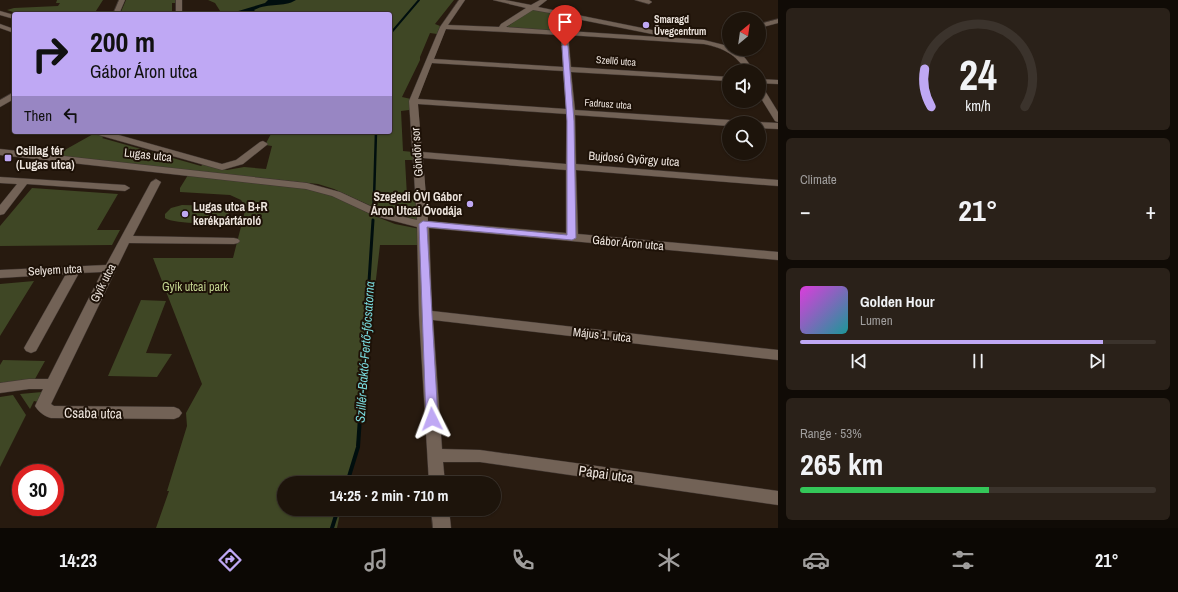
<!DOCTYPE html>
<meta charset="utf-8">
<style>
body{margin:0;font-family:"Archivo Narrow",sans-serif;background:#2a2119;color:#f1f3f6;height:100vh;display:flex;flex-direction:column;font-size:15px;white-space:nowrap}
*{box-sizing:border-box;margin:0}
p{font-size:13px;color:#a09e9d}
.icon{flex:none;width:22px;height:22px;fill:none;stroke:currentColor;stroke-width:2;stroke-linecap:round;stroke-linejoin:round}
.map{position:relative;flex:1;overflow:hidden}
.panel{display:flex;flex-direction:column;gap:8px;padding:8px;background:#100b06;width:400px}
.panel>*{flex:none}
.top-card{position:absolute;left:12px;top:12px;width:380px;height:122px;border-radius:4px;box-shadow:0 1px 3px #0004,0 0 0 1px #3b332c;background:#bfa8f4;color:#111;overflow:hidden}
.needle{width:26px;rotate:29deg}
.controls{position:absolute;left:722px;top:12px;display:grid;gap:8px}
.controls a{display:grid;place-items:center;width:44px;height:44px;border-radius:50%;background:#1d140b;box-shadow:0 1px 3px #0004,0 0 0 1px #3b332c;font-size:20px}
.speed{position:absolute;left:12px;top:464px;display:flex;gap:8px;font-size:20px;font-weight:700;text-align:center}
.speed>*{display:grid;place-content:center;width:52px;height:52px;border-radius:50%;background:#1d140b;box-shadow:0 1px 3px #0004,0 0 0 1px #3b332c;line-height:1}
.speed .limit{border:6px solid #d22;background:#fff;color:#111}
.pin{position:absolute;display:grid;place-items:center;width:34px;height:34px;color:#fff;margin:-41px -17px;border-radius:50% 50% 50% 0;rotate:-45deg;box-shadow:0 0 4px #0007}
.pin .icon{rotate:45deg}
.me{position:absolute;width:44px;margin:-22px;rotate:357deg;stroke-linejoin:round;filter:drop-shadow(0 0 3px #0008)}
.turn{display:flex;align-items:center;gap:14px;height:84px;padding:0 12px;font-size:18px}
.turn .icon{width:52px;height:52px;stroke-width:2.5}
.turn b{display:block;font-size:28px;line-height:34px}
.then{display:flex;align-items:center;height:38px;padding:0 12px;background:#0003;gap:8px;font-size:15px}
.big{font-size:30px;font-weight:700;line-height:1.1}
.panel .tile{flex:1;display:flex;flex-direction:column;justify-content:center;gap:6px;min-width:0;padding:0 14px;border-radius:6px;background:#2a2119}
.panel .dial{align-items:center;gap:0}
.dial svg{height:104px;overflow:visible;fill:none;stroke:#3b332c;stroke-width:7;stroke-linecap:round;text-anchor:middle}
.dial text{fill:#f1f3f6;stroke:none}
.song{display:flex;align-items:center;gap:12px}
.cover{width:48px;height:48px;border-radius:6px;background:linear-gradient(135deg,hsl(300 70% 55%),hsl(180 70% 35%))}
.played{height:4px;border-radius:2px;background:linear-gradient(90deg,#bfa8f4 85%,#3b332c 85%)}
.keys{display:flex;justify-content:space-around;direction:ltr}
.heat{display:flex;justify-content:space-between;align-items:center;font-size:22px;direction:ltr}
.charge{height:6px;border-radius:3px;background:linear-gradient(90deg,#34c759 53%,#3b332c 0)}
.trip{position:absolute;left:277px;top:476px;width:224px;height:40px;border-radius:20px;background:#1d140b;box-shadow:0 1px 3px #0004,0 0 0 1px #3b332c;font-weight:700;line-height:40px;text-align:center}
.tab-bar{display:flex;height:64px;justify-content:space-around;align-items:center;background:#0c0804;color:#a09e9d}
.tab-bar .icon{width:28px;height:28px}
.tab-bar .current{color:#bfa8f4}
.tab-bar b{font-size:18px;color:#f1f3f6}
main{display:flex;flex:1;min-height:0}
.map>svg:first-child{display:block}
.green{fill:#3f4725}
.water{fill:#000e0e}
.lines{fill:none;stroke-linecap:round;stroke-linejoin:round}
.stream-far3{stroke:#000e0e;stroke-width:2}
.stream-far2{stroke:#000e0e;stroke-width:2.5}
.stream-far1{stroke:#000e0e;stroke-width:3}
.stream{stroke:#000e0e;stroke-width:4}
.minor-casing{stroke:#403631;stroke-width:1}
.minor{fill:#726256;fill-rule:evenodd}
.route{fill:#bfa8f4;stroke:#7c6d9f}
.poi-dot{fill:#bfa8f4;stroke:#1d1107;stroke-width:1.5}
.labels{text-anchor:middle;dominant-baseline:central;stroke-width:4;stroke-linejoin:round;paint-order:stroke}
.far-poi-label{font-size:10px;font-weight:bold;fill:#ede4dd;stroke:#1d1107;text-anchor:start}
.far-street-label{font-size:10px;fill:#ede4dd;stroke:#1d1107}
.poi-label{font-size:12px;font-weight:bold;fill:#ede4dd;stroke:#1d1107;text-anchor:start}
.street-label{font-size:12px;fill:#ede4dd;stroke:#1d1107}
.park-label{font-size:12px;fill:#c3d490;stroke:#1d1107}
.water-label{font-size:13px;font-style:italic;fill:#79dadd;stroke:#1d1107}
.near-street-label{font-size:14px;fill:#ede4dd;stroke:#1d1107}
</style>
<main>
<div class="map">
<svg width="778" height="528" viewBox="0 0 778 528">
<rect width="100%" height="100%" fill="#271a0f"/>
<path class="green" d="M57,0H103L94,14H19L7,10L14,8L58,6L60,3H56Z
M126,0H176V3H172V11H176V14H120Z
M208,0H454L435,24L440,26L437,34L430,33L420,57V60L402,97L411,99L409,110L401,111L403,151L413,152L414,160H405L407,196L416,197L417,220L382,211L334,189L318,184L54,156L95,133L105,136L102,138L201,166L205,163L227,170L244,167L266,169L272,146L265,145L272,132H390V14H222L215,3Z
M533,8L562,15L561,32L507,27Z
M188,175L296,187L317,191L339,198L372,215L395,224L420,229L421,245H380L356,449L347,483H284V509H341L337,528H156L169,491H167L187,426L186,413L202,384L153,258H233L246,207L241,200L230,195L180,192V188Z
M32,188L118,194L97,230H120L112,245L0,246V226Z
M182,205L222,206L227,208L229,212C228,217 225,219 221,221C212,224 173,224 165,218V214L171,208Z
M34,281L0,336V284Z
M141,300L166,301L146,353L172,354L157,377L108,376Z
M3,360L45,361L35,379L0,383V365Z
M42,392L38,402L34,401L30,409L20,394Z
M13,395L26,415L0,467V397Z"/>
<path class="water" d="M268,0H296C283,8 270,2 254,10L258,14H234L235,12L265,3Z"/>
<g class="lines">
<path class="stream-far3" d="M390,34L419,0"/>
<path class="stream-far2" d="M374,199L376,132"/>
<path class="stream-far1" d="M374,207V198
M365,343L373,220"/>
<path class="stream" d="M347,483L358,447L365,342
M332,528L338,509"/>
<defs>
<path id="minor" d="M119,0H125L119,14H113Z
M176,0H182V14H176Z
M459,0H465L448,25L499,27L501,24L526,8L493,0H505L531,5L540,0H547L538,7L657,31L661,33L657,35L567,17L568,31L704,40L728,46L729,49C741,49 748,62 754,71H746C736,54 723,48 704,44L568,35L571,67L729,77V81L571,72L575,110L730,120L734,123H729V126L575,115L576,164L778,180V186L576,170L578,234L778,252V260L429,228L432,311L778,350V360L433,320L442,449L480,450L778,491V505L480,462H443L445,483H429L419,315L417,227L375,216L332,196L306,189L0,155V149L307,183L340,192L383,212L417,220L409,101L440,27ZM533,10L561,15L560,31L506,27ZM446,29L561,35L563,67L434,59ZM432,63L563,71L566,109L418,99ZM418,104L567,114L566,164L422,152ZM423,158L566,170V233L428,221Z
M635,0H649L652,2L649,4Z
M0,11L14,15V19L0,15Z
M778,19V23L759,28V24Z
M0,24L14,29V33L0,28Z
M759,79L778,80V84L759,83Z
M759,86H762L778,112V122L775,121L759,95Z
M14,92V99L0,107V100Z
M759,122L778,123V129L759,128V123H756Z
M93,132H108L222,164L236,160L260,142L263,141L268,144L243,164L222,170L95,134Z
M0,177L125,185L130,188L125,191L27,184L4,214L0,215V205L17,184L0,183Z
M156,179L161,182L133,236L234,238L238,239L240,241L238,243L234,244L129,243L51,404L54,406L174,407L179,409L182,413L179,417L174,419L51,418C44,416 39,412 35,406L43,389H29L0,393V383L29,379H48L102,272L79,273L36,351L31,353L26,351L24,348L66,274L0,278V270L106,265L151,182Z
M431,509H449L451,528H433Z"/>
</defs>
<use href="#minor" class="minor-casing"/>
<use href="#minor" class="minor"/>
</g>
<path class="route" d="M565,44L568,46L574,121L576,238L572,240L427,227L438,419L436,422L432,424L428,422L426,419L419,224L423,221L567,235V121L562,46Z"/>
<g class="poi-dot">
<circle cx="646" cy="25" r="4"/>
<rect x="4" y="154" width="8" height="8" rx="2"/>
<circle cx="470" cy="204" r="4"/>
<circle cx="185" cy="214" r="4"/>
</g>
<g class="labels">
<g class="far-poi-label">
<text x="654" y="19">Smaragd<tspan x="654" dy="12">Üvegcentrum</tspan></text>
</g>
<g class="far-street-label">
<text transform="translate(616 61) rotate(4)">Szellő utca</text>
<text transform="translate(608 104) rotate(4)">Fadrusz utca</text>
</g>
<g class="poi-label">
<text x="16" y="151">Csillag tér<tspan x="16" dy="14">(Lugas utca)</tspan></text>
<text x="462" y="197" text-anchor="end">Szegedi ÓVI Gábor<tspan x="462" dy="14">Áron Utcai Óvodája</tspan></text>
<text x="193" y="207">Lugas utca B+R<tspan x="193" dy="14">kerékpártároló</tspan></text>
</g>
<g class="street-label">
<text transform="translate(417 152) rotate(-94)">Göndör sor</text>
<text transform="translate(148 155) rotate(6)">Lugas utca</text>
<text transform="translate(634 159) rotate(4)">Bujdosó György utca</text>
<text transform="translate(628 243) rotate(5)">Gábor Áron utca</text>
<text transform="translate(55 270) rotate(-3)">Selyem utca</text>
<text transform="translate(103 283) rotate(-63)">Gyík utca</text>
<text transform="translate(602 335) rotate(6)">Május 1. utca</text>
</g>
<g class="park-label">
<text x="195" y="287">Gyík utcai park</text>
</g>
<g class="water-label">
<text transform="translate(365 352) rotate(-86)">Szillér-Baktó-Fertő-főcsatorna</text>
</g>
<g class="near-street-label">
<text transform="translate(93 413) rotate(1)">Csaba utca</text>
<text transform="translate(606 474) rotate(8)">Pápai utca</text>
</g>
</g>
</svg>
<div class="controls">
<a><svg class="needle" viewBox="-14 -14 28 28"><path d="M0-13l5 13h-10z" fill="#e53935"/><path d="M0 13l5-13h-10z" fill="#a09e9d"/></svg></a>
<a><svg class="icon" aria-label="sound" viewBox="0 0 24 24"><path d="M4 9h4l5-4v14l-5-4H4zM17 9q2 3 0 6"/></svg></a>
<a><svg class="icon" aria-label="search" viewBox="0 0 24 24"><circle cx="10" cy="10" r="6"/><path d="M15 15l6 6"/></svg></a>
</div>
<div class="speed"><div class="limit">30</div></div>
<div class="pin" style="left:565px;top:46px;background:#d93025"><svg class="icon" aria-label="arrive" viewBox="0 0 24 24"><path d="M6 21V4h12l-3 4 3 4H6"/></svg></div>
<svg class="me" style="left:432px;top:419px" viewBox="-20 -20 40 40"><path d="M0-17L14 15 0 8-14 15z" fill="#bfa8f4" stroke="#fff" stroke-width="4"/></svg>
<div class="trip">14:25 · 2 min · 710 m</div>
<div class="top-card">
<div class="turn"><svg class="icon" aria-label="right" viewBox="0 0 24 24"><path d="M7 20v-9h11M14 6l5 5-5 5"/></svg><div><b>200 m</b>Gábor Áron utca</div></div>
<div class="then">Then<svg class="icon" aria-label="left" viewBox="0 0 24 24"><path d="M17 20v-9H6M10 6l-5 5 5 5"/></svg></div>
</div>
</div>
<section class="panel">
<div class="tile dial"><svg viewBox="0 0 100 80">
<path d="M14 69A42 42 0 1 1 86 69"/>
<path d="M14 69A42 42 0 0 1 9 40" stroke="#bfa8f4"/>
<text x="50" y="56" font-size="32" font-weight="700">24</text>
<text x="50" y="72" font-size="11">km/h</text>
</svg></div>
<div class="tile"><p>Climate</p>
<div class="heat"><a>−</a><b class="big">21°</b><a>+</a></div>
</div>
<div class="tile">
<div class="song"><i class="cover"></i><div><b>Golden Hour</b><p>Lumen</p></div></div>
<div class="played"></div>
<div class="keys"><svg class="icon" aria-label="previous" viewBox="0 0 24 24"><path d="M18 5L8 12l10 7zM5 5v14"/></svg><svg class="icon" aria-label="pause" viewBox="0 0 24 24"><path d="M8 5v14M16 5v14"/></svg><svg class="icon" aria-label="next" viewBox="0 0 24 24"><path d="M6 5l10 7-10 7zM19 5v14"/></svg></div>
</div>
<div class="tile"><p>Range · 53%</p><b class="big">265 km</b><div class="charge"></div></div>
</section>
</main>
<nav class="tab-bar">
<b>14:23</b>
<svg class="icon current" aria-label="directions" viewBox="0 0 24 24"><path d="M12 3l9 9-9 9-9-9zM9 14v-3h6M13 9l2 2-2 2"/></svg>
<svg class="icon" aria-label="music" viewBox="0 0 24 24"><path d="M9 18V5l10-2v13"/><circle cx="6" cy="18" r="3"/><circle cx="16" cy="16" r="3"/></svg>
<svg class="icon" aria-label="phone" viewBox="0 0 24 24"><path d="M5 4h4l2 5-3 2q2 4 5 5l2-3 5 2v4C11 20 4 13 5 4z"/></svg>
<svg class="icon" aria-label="climate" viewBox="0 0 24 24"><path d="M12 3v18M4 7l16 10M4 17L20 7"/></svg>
<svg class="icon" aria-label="car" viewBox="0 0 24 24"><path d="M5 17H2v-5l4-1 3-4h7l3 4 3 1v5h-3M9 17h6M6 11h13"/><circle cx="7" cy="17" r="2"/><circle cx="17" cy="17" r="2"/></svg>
<svg class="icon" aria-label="filters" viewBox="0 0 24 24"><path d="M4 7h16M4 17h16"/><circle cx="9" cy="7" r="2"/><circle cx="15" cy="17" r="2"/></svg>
<b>21°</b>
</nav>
